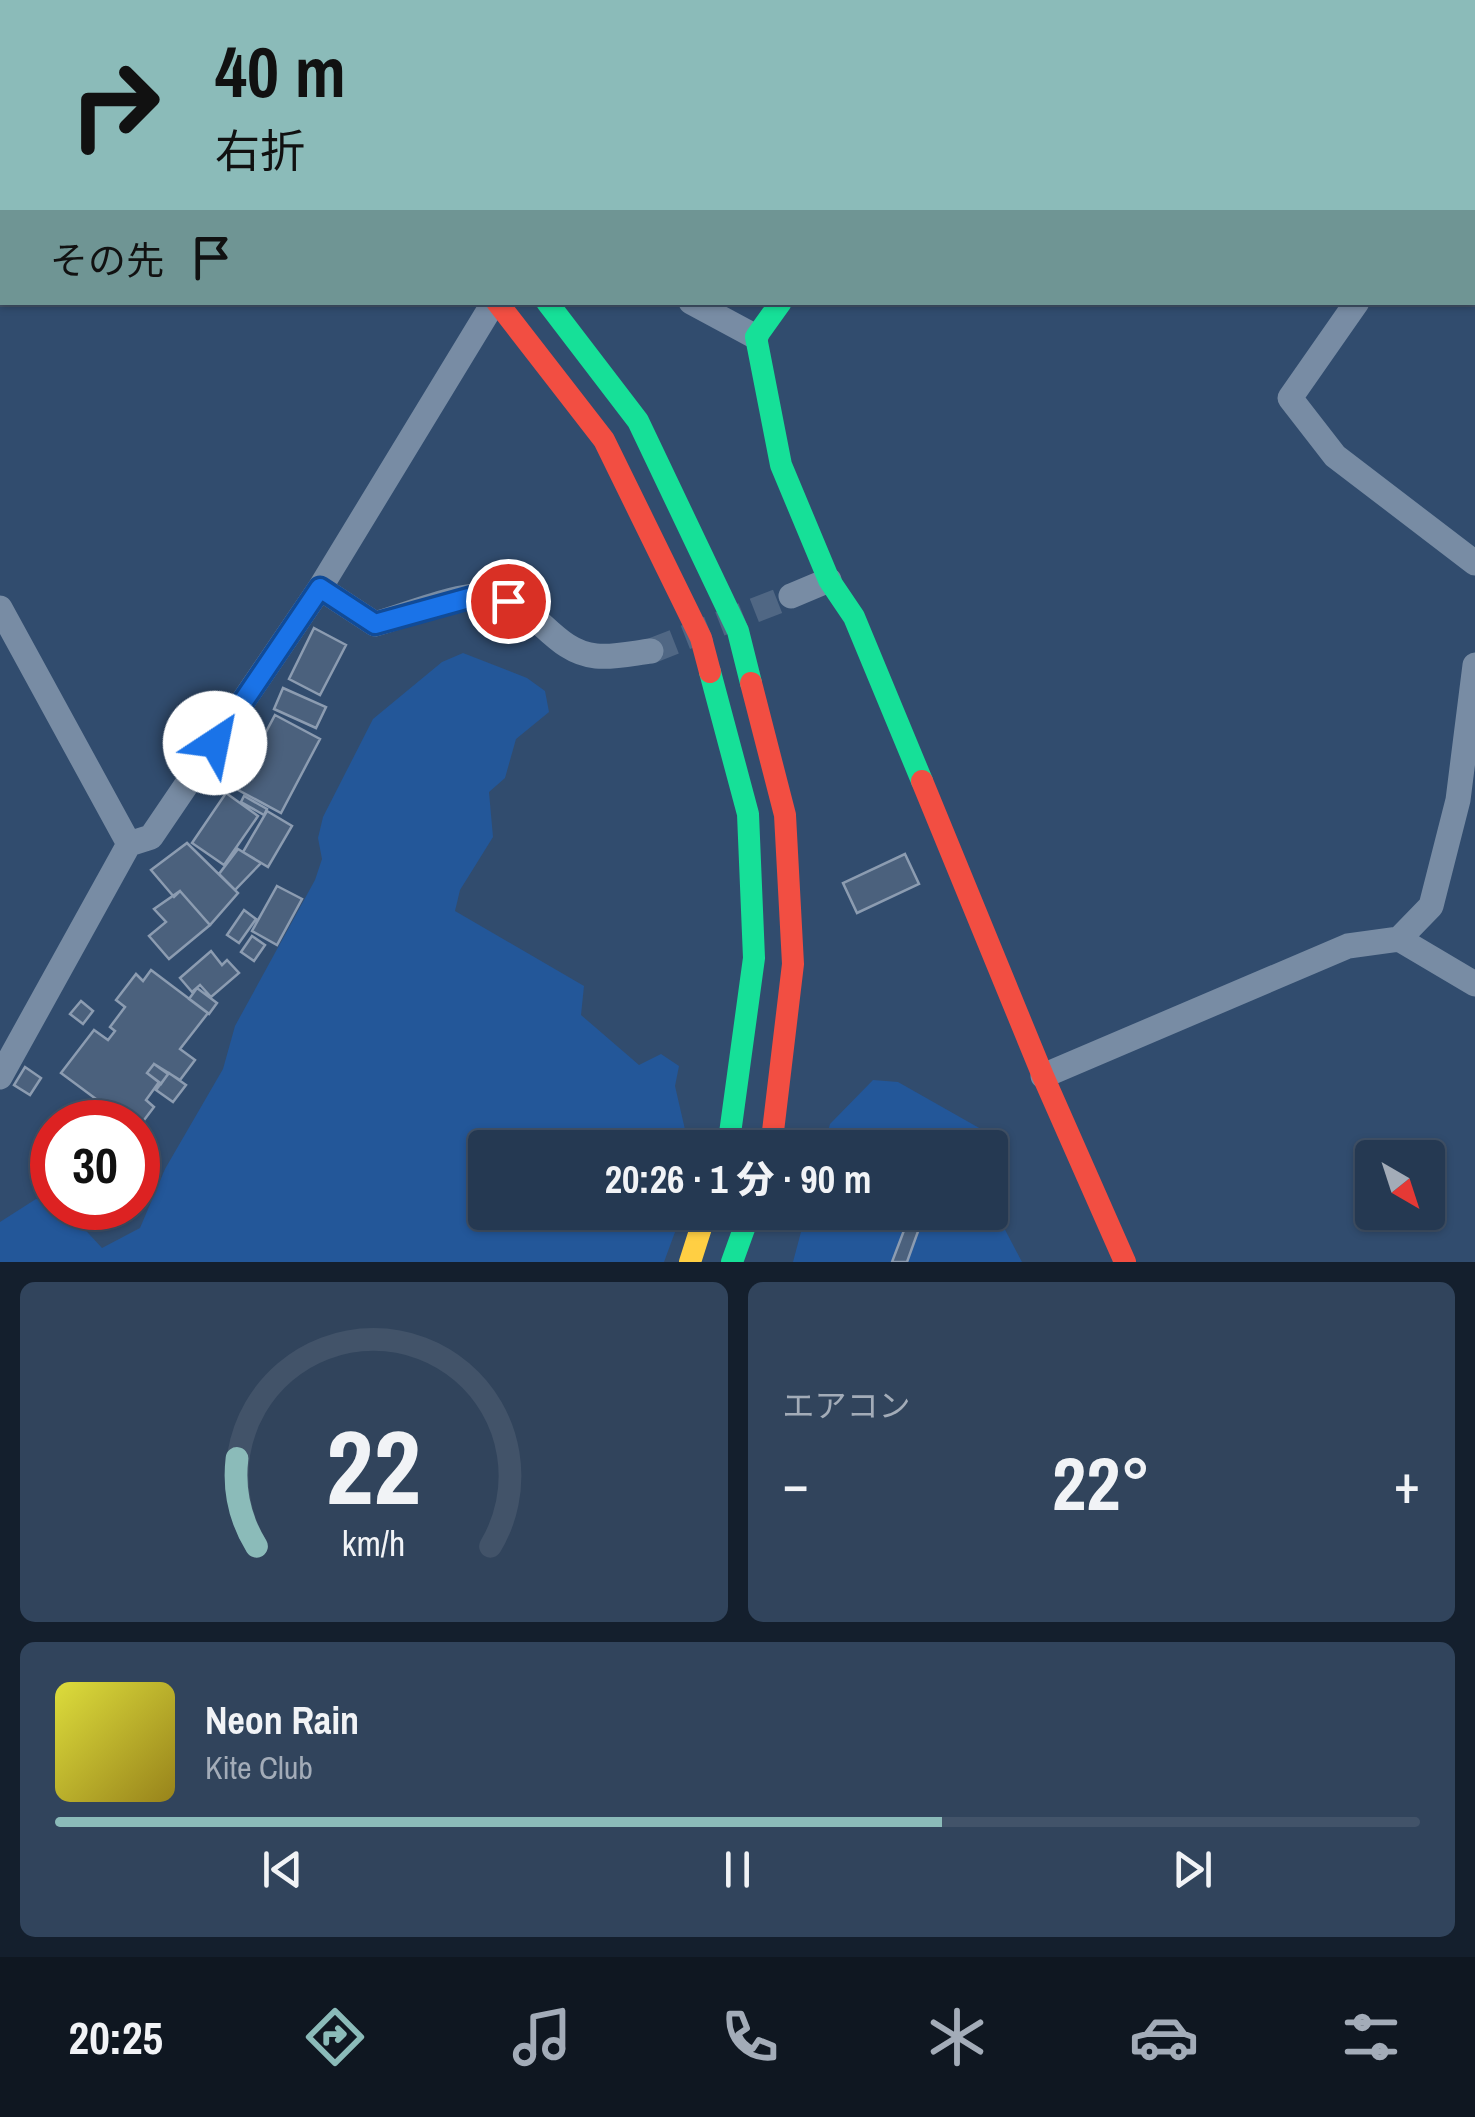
<!DOCTYPE html>
<html lang="ja">
<meta charset="utf-8">
<style>
body{margin:0;font-family:"Archivo Narrow","Noto Sans JP",sans-serif;background:#31445c;color:#f1f3f6;height:100vh;display:flex;flex-direction:column;font-size:38px;white-space:nowrap}
*{box-sizing:border-box;margin:0}
p{font-size:32px;color:#a3acb8}
.icon{flex:none;width:55px;height:55px;fill:none;stroke:currentColor;stroke-width:2;stroke-linecap:round;stroke-linejoin:round}
.map{position:relative;height:1262px;overflow:hidden}
.side{display:flex;flex-direction:column;gap:20px;padding:20px;background:#141f2d;flex:1}
.side>*{flex:none}
.guide{position:absolute;left:0px;top:0px;width:1475px;height:305px;box-shadow:0 2px 8px #0004,0 0 0 2px #425369;background:#8bbbb9;color:#111;overflow:hidden}
.needle{width:65px;rotate:141deg}
.fabs{position:absolute;left:1355px;top:1140px;display:grid;gap:20px}
.fabs a{display:grid;place-items:center;width:90px;height:90px;border-radius:10px;background:#253952;box-shadow:0 2px 8px #0004,0 0 0 2px #425369;font-size:50px}
.speed{position:absolute;left:30px;top:1100px;display:flex;gap:20px;font-size:50px;font-weight:700;text-align:center}
.speed>*{display:grid;place-content:center;width:130px;height:130px;border-radius:50%;background:#253952;box-shadow:0 2px 8px #0004,0 0 0 2px #425369;line-height:1}
.speed .limit{border:15px solid #d22;background:#fff;color:#111}
.pin{position:absolute;display:grid;place-items:center;width:85px;height:85px;color:#fff;margin:-42px;border:5px solid #fff;border-radius:50%;box-shadow:0 2px 10px #0007}
.me{position:absolute;width:110px;margin:-55px;rotate:34deg;stroke-linejoin:round;filter:drop-shadow(0 0 8px #0008)}
.turn{display:flex;align-items:center;gap:35px;height:210px;padding:0 50px;font-size:45px}
.turn .icon{width:130px;height:130px;stroke-width:2.5}
.turn b{display:block;font-size:70px;line-height:85px}
.then{display:flex;align-items:center;height:95px;padding:0 50px;background:#0003;gap:20px;font-size:38px}
.big{font-size:75px;font-weight:800;line-height:1.1}
.side .tile{flex:1;display:flex;flex-direction:column;justify-content:center;gap:15px;min-width:0;padding:0 35px;border-radius:15px;background:#31445c}
.side .dial{align-items:center;gap:0}
.dial svg{height:260px;overflow:visible;fill:none;stroke:#425369;stroke-width:7;stroke-linecap:round;text-anchor:middle}
.dial text{fill:#f1f3f6;stroke:none}
.song{display:flex;align-items:center;gap:30px}
.cover{width:120px;height:120px;border-radius:15px;background:linear-gradient(135deg,hsl(60 70% 55%),hsl(50 70% 35%))}
.played{height:10px;border-radius:5px;background:linear-gradient(90deg,#8bbbb9 65%,#425369 65%)}
.keys{display:flex;justify-content:space-around;direction:ltr}
.heat{display:flex;justify-content:space-between;align-items:center;font-size:55px;direction:ltr}
.side .tiles{flex:1;display:grid;gap:20px;grid-template-columns:1fr 1fr}
.tile:last-child{grid-column:span 2}
.trip{position:absolute;left:468px;top:1130px;width:540px;height:100px;border-radius:10px;background:#253952;box-shadow:0 2px 8px #0004,0 0 0 2px #425369;font-weight:800;line-height:100px;text-align:center}
.dock{display:flex;height:160px;justify-content:space-around;align-items:center;background:#0f1721;color:#a3acb8}
.dock .icon{width:70px;height:70px}
.dock .current{color:#8bbbb9}
.dock b{font-size:45px;color:#f1f3f6}
.map>svg:first-child{display:block}
.green{fill:#235799}
.building{fill:#4b617d;stroke:#8c9cb1;stroke-width:2.5}
.lines{fill:none;stroke-linecap:round;stroke-linejoin:round}
.street-tunnel{stroke:#506784;stroke-width:25;stroke-dasharray:25 12;stroke-linecap:butt}
.street{stroke:#788ca4;stroke-width:25}
.fast{stroke:#16e098;stroke-width:22}
.slow{stroke:#ffcf43;stroke-width:22}
.jam{stroke:#f24e42;stroke-width:22}
.route-casing{stroke:#114b97;stroke-width:25}
.route{stroke:#1a73e8;stroke-width:18}
</style>
<div class="map">
<svg width="1475" height="1262" viewBox="0 0 1475 1262">
<rect width="100%" height="100%" fill="#314c6e"/>
<path class="green" d="M463,653L527,678L545,691L549,712L516,739L505,778L489,792L493,837L460,890L455,911L584,986L581,1015L639,1065L661,1054L679,1066L675,1086L689,1147L485,1148V1212L682,1213L664,1262H0V1222L36,1199L52,1201V1208H65L102,1248L140,1228L165,1169L223,1069L235,1026L315,880L322,859L318,838L323,817L373,719L442,662Z
M873,1080L898,1082L988,1133V1147H824L830,1124Z
M990,1201L1022,1262H793L806,1213L990,1212Z"/>
<path class="building" d="M314,628L346,645L320,695L289,679Z
M283,688L326,707L316,728L274,709Z
M275,715L320,739L281,813L227,784L242,758L250,762Z
M226,793L258,816L224,865L192,843Z
M244,796L267,809L264,815L241,802Z
M267,811L292,826L268,867L243,852Z
M187,843L238,893L210,925L180,891L174,897L151,870Z
M238,849L261,863L235,890L219,874Z
M905,854L919,884L857,913L843,883Z
M277,886L302,899L277,945L252,931Z
M180,891L210,925L169,959L149,936L166,922L154,909Z
M244,910L256,919L239,943L227,935Z
M252,936L265,945L254,961L241,952Z
M211,951L222,965L227,960L239,973L211,997L200,985L192,992L180,978Z
M151,970L208,1013L180,1049L195,1060L180,1080L154,1064L147,1073L159,1082L146,1100L154,1107L138,1128V1122H127L61,1073L94,1030L108,1040L115,1031L110,1027L125,1007L116,1000L136,974L143,981Z
M197,988L217,1003L209,1014L189,999Z
M81,1001L93,1011L83,1024L70,1014Z
M154,1064L168,1074L161,1084L147,1073Z
M25,1067L41,1078L30,1095L14,1085Z
M169,1073L186,1085L173,1102L156,1090Z
M911,1212H925L907,1262H892Z"/>
<g class="lines">
<path class="street-tunnel" d="M651,651L791,596"/>
<path class="street" d="M1134,0L1136,2
M54,2L56,0
M629,2V0
M0,16L2,19
M0,72L2,69
M1472,161L1475,159
M691,302L756,337
M1357,302L1290,398L1335,456L1475,563
M320,588L375,624C407,615 441,600 474,596C534,590 546,651 596,656C613,658 634,653 651,651
M791,596L829,580
M0,608L129,844
M1399,939L1475,984
M1043,1076L1348,946L1399,939L1431,906L1458,800L1475,665
M0,1077L129,844L151,837L320,588L494,302"/>
<path class="fast" d="M0,290L2,286
M547,302L638,421L738,631L751,683
M781,302L756,337L781,465L829,580L854,617L922,781
M710,672L748,814L754,958L728,1148
M732,1262L750,1212"/>
<path class="slow" d="M182,2L183,0
M690,1262L706,1212"/>
<path class="jam" d="M497,302L604,440L701,638L710,672
M751,683L785,815L793,964L771,1148
M922,781L1043,1076L1125,1262"/>
</g>
<g class="lines">
<defs>
<path id="route" d="M215,743L320,588L375,624L476,596L508,601"/>
</defs>
<use href="#route" class="route-casing"/>
<use href="#route" class="route"/>
</g>
</svg>
<div class="fabs">
<a><svg class="needle" viewBox="-14 -14 28 28"><path d="M0-13l5 13h-10z" fill="#e53935"/><path d="M0 13l5-13h-10z" fill="#a3acb8"/></svg></a>
</div>
<div class="speed"><div class="limit">30</div></div>
<div class="pin" style="left:508px;top:601px;background:#d93025"><svg class="icon" aria-label="arrive" viewBox="0 0 24 24"><path d="M6 21V4h12l-3 4 3 4H6"/></svg></div>
<svg class="me" style="left:215px;top:743px" viewBox="-20 -20 40 40"><circle r="19" fill="#fff"/><path d="M0-13L10 11 0 6-10 11z" fill="#1a73e8"/></svg>
<div class="trip">20:26 · 1 分 · 90 m</div>
<div class="guide">
<div class="turn"><svg class="icon" aria-label="right" viewBox="0 0 24 24"><path d="M7 20v-9h11M14 6l5 5-5 5"/></svg><div><b>40 m</b>右折</div></div>
<div class="then">その先<svg class="icon" aria-label="arrive" viewBox="0 0 24 24"><path d="M6 21V4h12l-3 4 3 4H6"/></svg></div>
</div>
</div>
<section class="side">
<div class="tiles">
<div class="tile dial"><svg viewBox="0 0 100 80">
<path d="M14 69A42 42 0 1 1 86 69"/>
<path d="M14 69A42 42 0 0 1 8 42" stroke="#8bbbb9"/>
<text x="50" y="56" font-size="32" font-weight="700">22</text>
<text x="50" y="72" font-size="11">km/h</text>
</svg></div>
<div class="tile"><p>エアコン</p>
<div class="heat"><a>−</a><b class="big">22°</b><a>+</a></div>
</div>
<div class="tile">
<div class="song"><i class="cover"></i><div><b>Neon Rain</b><p>Kite Club</p></div></div>
<div class="played"></div>
<div class="keys"><svg class="icon" aria-label="previous" viewBox="0 0 24 24"><path d="M18 5L8 12l10 7zM5 5v14"/></svg><svg class="icon" aria-label="pause" viewBox="0 0 24 24"><path d="M8 5v14M16 5v14"/></svg><svg class="icon" aria-label="next" viewBox="0 0 24 24"><path d="M6 5l10 7-10 7zM19 5v14"/></svg></div>
</div>
</div>
</section>
<nav class="dock">
<b>20:25</b>
<svg class="icon current" aria-label="directions" viewBox="0 0 24 24"><path d="M12 3l9 9-9 9-9-9zM9 14v-3h6M13 9l2 2-2 2"/></svg>
<svg class="icon" aria-label="music" viewBox="0 0 24 24"><path d="M9 18V5l10-2v13"/><circle cx="6" cy="18" r="3"/><circle cx="16" cy="16" r="3"/></svg>
<svg class="icon" aria-label="phone" viewBox="0 0 24 24"><path d="M5 4h4l2 5-3 2q2 4 5 5l2-3 5 2v4C11 20 4 13 5 4z"/></svg>
<svg class="icon" aria-label="climate" viewBox="0 0 24 24"><path d="M12 3v18M4 7l16 10M4 17L20 7"/></svg>
<svg class="icon" aria-label="car" viewBox="0 0 24 24"><path d="M5 17H2v-5l4-1 3-4h7l3 4 3 1v5h-3M9 17h6M6 11h13"/><circle cx="7" cy="17" r="2"/><circle cx="17" cy="17" r="2"/></svg>
<svg class="icon" aria-label="filters" viewBox="0 0 24 24"><path d="M4 7h16M4 17h16"/><circle cx="9" cy="7" r="2"/><circle cx="15" cy="17" r="2"/></svg>
</nav>
